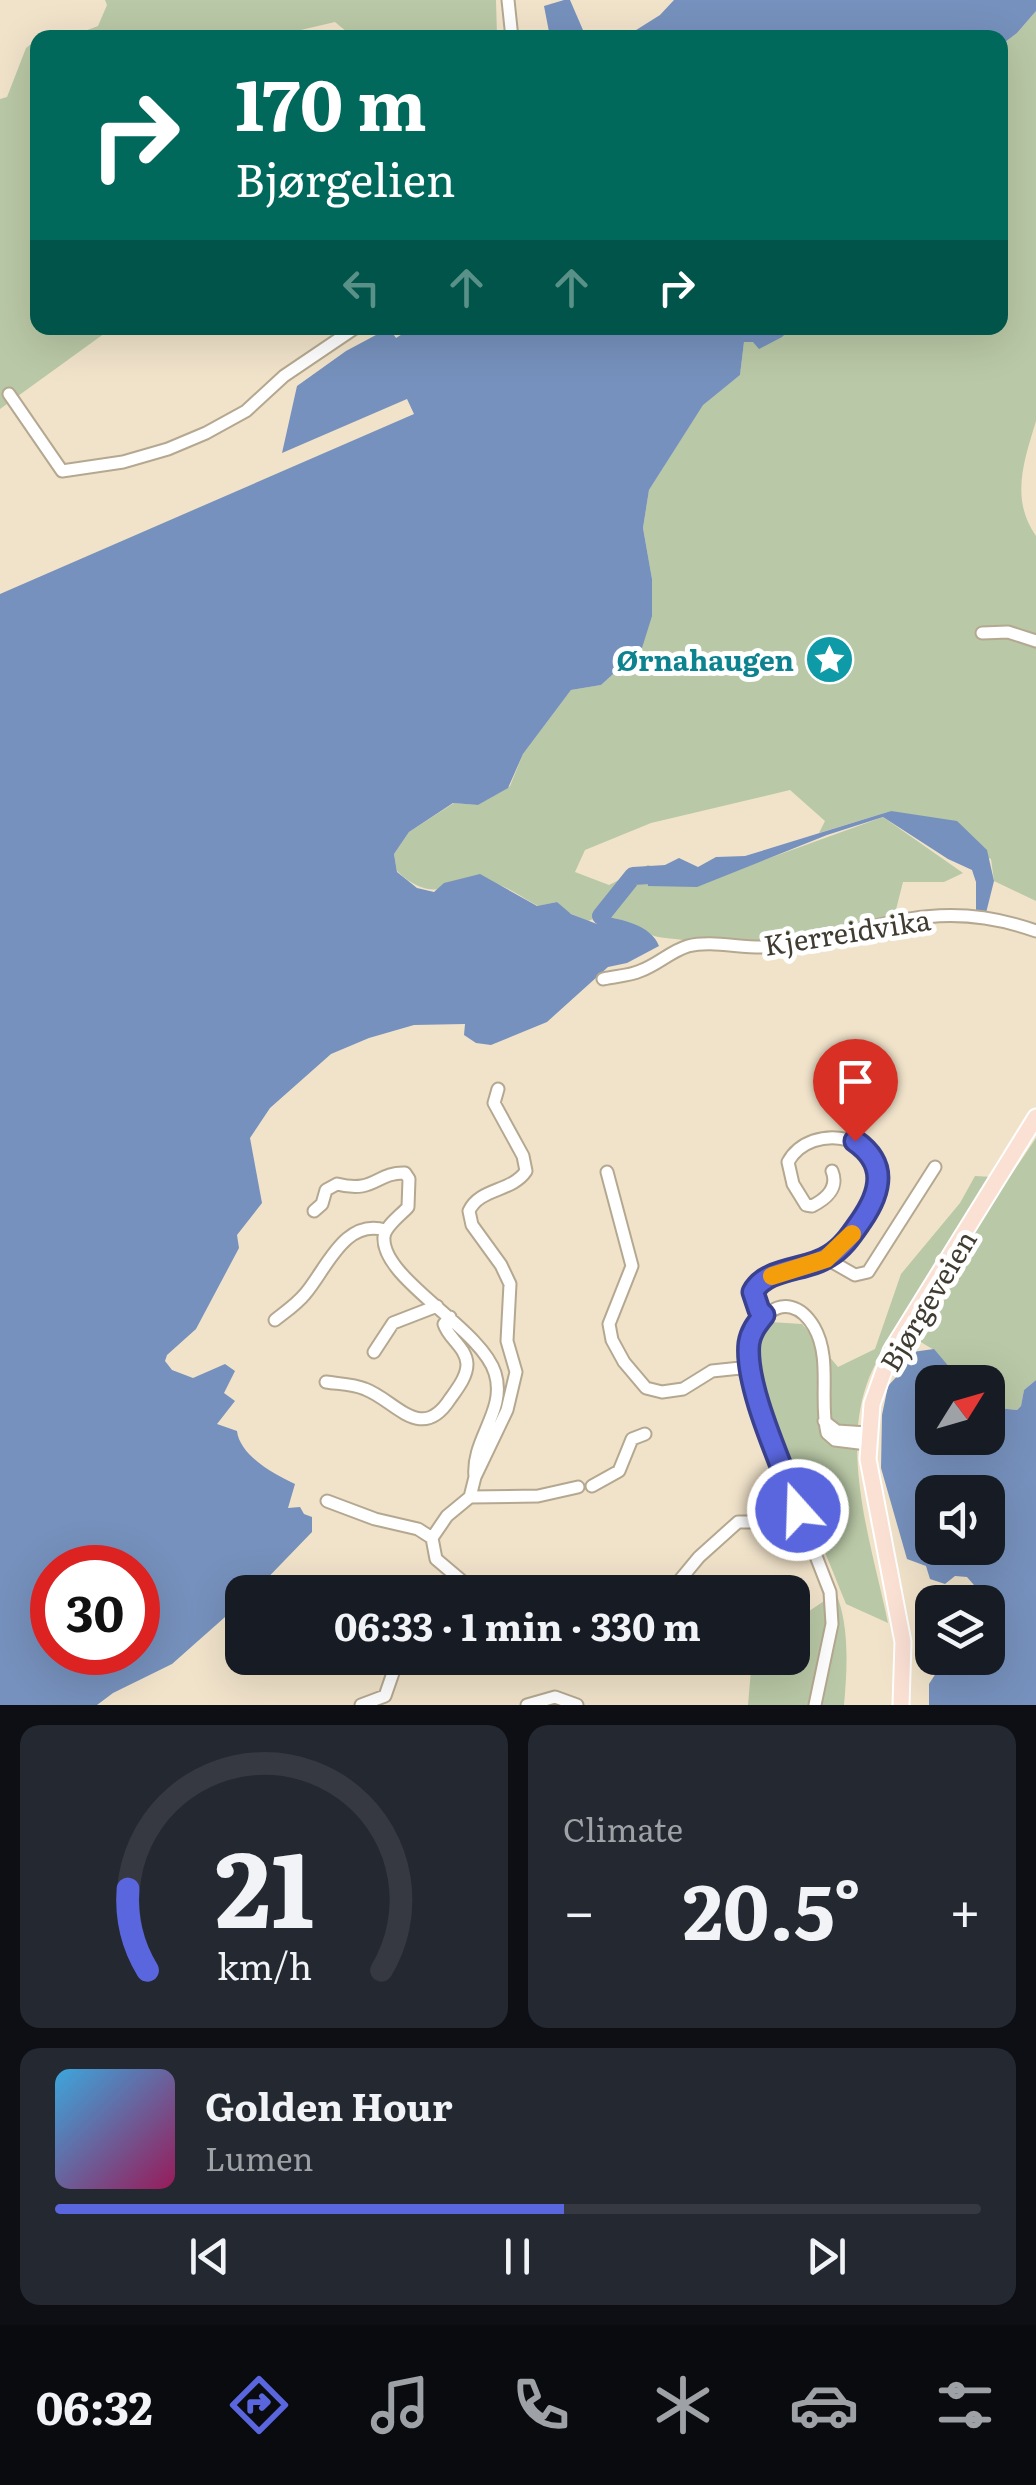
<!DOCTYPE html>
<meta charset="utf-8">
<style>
body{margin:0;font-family:Literata,serif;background:#242831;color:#f1f3f6;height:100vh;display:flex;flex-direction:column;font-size:38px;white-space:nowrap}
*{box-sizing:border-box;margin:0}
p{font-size:32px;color:#9ea1a6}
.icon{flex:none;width:55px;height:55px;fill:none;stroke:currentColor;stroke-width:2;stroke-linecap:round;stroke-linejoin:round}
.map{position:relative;height:1705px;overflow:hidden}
.details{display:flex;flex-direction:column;gap:20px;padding:20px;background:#0d0f14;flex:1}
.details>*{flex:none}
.guide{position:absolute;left:30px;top:30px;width:978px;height:305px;border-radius:20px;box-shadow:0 10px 40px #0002;background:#00695c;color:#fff;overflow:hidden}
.needle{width:65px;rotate:53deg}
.fabs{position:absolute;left:915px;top:1365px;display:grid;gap:20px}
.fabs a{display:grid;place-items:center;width:90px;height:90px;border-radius:20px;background:#171b24;box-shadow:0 10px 40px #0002;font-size:50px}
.speed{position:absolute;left:30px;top:1545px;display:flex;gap:20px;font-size:50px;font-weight:700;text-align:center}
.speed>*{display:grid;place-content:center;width:130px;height:130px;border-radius:50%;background:#171b24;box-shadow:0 10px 40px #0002;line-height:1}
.speed .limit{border:15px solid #d22;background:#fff;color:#111}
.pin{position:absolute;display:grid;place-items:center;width:85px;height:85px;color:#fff;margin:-102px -42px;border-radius:50% 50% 50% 0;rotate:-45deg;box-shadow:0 0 10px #0007}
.pin .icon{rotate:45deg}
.me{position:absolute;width:110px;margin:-55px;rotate:340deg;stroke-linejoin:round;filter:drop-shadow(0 0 8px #0008)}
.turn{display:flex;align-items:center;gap:35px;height:210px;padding:0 40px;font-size:45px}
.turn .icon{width:130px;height:130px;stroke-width:2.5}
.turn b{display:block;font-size:70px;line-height:85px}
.lanes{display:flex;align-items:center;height:95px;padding:0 40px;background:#0003;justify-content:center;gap:50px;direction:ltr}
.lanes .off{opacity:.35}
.big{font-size:75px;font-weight:700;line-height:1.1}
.details .widget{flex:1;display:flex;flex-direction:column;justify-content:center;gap:15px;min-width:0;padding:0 35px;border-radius:20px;background:#242831}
.details .dial{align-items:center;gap:0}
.dial svg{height:260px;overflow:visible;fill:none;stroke:#363941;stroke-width:7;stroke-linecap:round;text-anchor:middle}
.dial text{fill:#f1f3f6;stroke:none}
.song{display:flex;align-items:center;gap:30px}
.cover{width:120px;height:120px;border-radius:15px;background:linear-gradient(135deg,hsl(200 70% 55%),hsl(330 70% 35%))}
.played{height:10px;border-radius:5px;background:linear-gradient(90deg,#5a66de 55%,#363941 55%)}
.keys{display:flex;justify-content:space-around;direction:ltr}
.heat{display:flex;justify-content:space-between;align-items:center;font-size:55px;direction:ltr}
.details .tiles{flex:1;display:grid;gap:20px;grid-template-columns:1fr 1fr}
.widget:last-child{grid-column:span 2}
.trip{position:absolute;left:225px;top:1575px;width:585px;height:100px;border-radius:20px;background:#171b24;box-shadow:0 10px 40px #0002;font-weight:700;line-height:100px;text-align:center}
.menu{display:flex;height:160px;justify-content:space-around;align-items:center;background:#090b0e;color:#9ea1a6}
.menu .icon{width:70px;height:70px}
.menu .on{color:#5a66de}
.menu b{font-size:45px;color:#f1f3f6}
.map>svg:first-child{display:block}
.green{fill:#b9c8a6}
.water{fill:#7691bd;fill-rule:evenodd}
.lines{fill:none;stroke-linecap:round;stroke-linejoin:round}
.river{stroke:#7691bd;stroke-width:18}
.minor-casing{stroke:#b5a890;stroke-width:15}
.major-casing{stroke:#fff;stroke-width:19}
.minor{stroke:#fff;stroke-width:11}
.major{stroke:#fbe0d4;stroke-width:15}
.route-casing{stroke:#3a4290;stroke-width:25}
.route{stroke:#5a66de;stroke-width:18}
.slow{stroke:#f59e0b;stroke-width:18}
.labels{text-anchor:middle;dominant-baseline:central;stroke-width:10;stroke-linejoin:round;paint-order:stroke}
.culture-label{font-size:28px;font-weight:bold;fill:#0d838f;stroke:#fff;text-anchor:end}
.street-label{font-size:28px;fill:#413c32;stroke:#fff}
</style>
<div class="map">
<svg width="1036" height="1705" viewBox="0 0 1036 1705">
<rect width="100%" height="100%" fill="#f1e3ca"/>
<path class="green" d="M105,0H496L497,37H353L335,22L271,37H69L98,26L107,5Z
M1036,11V421C1024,461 1010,499 1036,536V901L994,881L991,859L891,811L819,833L825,821L790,790L651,823L585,850L575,872L609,885L648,865L659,869L647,874H725L883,817L963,873L944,882H903L890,933C818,944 748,949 675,939C668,938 658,938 652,935C629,926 614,910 588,921L567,912L557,902L538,906C524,899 502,882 487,882C447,880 434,906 397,871L394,854L409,832L454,803L478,805L510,786L523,754L571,690L601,685L642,648L652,579L643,528L649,490L703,404L740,375L744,342L786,334L791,328H1000V46L1017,33Z
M37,39L38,328H112L0,409V99L7,97L26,48Z
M1036,1138V1380L1024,1390L1021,1406L1017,1410L988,1407V1382H962L934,1350L901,1330C823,1407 869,1530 888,1623L846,1604L790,1466L763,1446L738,1375L753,1362V1321L802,1324L838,1367L875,1349L901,1274L960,1203L975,1176L1009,1178Z
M807,1550C851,1590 849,1650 844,1705H748L752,1658H792L793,1622L827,1599Z"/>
<path class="water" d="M564,0H570L586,37H550L544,6Z
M674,0H1036V11L1017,33L1000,46V38L625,37L660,15Z
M389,328L396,338L412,328H791L782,337L759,349L753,342H744L740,375L703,405L649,490L643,528L652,579V616L642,648L601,685L571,690L523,754L508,788L478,805L453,803L409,832L394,854L397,872L417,888L434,892L444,883L480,874L537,906L557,902L571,914L597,924L601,916C621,919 651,925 659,946L627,963L608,967L547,1022L491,1045L476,1043L464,1035L465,1024L414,1025L369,1038L331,1054L270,1108L250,1138L262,1203L237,1235L239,1248L196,1329L167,1355L165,1361L172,1370L193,1378L225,1364L235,1371L224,1393L235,1401L217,1424L237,1431C240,1456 275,1475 295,1484L288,1508L300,1507L304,1514L312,1517V1532L254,1592H242V1602L172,1664L113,1693L97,1705H0V594L414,414L407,399L282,453L297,386L346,351ZM52,1568H138V1652H52Z
M891,811L957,821L987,850L994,881L986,913L976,911V882L972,870L948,859L883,817L827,835L697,887L648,886L647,874L679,858L698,867L716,857L745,856Z
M934,1349L962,1382H932V1438H988V1407L1017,1410L1021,1406L1024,1390L1036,1380V1705H929V1684L945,1659L988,1658V1602H971L980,1592L967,1577L955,1576L945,1584L930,1579L926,1566L907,1559L881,1468L882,1415L888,1386L900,1373L905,1353ZM988,1492V1548H932V1492Z"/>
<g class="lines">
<path class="river" d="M601,916L633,876L666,874"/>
<defs>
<path id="minor" d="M508,0L512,38
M9,394L62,471L123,462L168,449L206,433L246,411L284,376L355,328
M982,633L1008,632L1036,641
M603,979C615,976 629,976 640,971C657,965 671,951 688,946C711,940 740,948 765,947C869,938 926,892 1036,931
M607,1172L632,1266L609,1324L612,1340L624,1362L646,1388L662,1392L683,1389L712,1371L750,1367
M314,1211L322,1204L326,1190L337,1184C375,1194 376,1172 405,1173L409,1179L408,1207C401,1215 385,1226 384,1237C381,1279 481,1328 495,1373C507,1411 471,1439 475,1477
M827,1259L855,1275L868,1272L935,1167
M764,1315L753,1297L757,1285C768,1276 779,1274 792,1271C823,1262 842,1248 860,1222C867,1212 877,1201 879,1188C890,1135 811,1120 788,1162L793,1184L806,1205L812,1206C826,1199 839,1188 832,1171
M275,1320C285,1312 297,1304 305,1294C326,1270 344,1218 385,1230
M374,1352L393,1323L437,1306
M326,1382C339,1384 353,1384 365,1389C395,1400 421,1444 450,1399C457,1389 467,1377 467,1364C466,1347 448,1338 444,1324L450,1317
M824,1421L837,1431L867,1433
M592,1486L619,1471L632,1439L645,1434
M470,1497L538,1496L578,1487
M327,1501L375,1519L418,1529L432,1538
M475,1592L436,1559L432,1538L447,1516L470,1497L475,1477L507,1410L516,1372L507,1341L510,1284L501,1265L472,1225L469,1211C479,1188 512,1192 526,1171L523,1156L494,1103L498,1089
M670,1592L699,1557L738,1522H759L786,1537L805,1530
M361,1705L385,1696L394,1670L409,1658
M527,1705L555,1697L577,1705
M815,1705L832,1624L830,1592C811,1544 793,1496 775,1448C766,1422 754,1395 750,1367C743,1323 786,1280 814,1327C832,1358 819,1400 827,1433L835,1440L867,1444"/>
<path id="major" d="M901,1705L903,1642L868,1459L872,1404L891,1351L1036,1117"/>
</defs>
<use href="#minor" class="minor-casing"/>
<use href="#major" class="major-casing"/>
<use href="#minor" class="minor"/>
<use href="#major" class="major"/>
</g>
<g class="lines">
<defs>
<path id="route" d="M798,1510C783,1467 744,1386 749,1343C751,1331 757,1324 764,1315L759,1310L753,1292C766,1267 807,1271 829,1256C843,1248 852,1234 861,1221C881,1192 888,1164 855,1141"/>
</defs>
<use href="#route" class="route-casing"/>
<use href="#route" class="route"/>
<path class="slow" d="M772,1276L826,1259L852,1234"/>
</g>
<defs>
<symbol id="sight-disc" viewBox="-11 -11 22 22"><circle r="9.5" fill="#0f9aa8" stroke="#fff"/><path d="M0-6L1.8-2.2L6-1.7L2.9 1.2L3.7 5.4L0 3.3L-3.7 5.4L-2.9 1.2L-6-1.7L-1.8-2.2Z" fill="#fff"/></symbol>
</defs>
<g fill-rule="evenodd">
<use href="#sight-disc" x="802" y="632" width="55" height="55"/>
</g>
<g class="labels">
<g class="culture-label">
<text x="794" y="659">Ørnahaugen</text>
</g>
<g class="street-label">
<text transform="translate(847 931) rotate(-9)">Kjerreidvika</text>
<text transform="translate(927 1300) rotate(-59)">Bjørgeveien</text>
</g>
</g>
</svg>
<div class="fabs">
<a><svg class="needle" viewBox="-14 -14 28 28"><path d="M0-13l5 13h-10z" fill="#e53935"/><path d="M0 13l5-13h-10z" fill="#9ea1a6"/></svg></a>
<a><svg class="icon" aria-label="sound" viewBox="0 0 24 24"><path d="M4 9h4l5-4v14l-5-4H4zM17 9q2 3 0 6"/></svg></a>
<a><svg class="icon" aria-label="layers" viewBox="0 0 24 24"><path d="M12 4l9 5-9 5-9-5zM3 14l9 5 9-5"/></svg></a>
</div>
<div class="speed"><div class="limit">30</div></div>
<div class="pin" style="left:855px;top:1141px;background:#d93025"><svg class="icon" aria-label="arrive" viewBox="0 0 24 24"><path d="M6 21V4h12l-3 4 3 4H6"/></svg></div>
<svg class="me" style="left:798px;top:1510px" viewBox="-20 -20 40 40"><circle r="17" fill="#5a66de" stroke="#fff" stroke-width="3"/><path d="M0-11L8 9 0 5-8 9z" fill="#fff"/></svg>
<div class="trip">06:33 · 1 min · 330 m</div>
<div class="guide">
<div class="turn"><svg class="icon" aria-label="right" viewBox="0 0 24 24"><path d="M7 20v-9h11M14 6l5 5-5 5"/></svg><div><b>170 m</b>Bjørgelien</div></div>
<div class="lanes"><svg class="icon off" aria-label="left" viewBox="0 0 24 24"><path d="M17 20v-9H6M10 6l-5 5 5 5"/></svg><svg class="icon off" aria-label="ahead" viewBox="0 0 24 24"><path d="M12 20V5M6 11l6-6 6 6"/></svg><svg class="icon off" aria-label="ahead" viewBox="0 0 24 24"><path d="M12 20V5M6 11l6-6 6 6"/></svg><svg class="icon" aria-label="right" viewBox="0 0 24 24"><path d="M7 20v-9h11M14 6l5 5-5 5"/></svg></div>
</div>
</div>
<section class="details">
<div class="tiles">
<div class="widget dial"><svg viewBox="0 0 100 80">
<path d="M14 69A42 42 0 1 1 86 69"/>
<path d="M14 69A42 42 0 0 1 8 44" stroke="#5a66de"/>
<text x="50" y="56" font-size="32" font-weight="700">21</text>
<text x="50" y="72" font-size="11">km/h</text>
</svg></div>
<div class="widget"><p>Climate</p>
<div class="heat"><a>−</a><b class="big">20.5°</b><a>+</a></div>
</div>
<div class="widget">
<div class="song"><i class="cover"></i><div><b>Golden Hour</b><p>Lumen</p></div></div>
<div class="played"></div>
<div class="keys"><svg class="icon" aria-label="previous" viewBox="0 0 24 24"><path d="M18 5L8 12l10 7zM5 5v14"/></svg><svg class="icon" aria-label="pause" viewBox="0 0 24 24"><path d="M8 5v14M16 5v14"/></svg><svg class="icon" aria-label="next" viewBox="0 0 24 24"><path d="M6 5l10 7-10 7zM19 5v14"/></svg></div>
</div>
</div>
</section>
<nav class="menu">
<b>06:32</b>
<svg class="icon on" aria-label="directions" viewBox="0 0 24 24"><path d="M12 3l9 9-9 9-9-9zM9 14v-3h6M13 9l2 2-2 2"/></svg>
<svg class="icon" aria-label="music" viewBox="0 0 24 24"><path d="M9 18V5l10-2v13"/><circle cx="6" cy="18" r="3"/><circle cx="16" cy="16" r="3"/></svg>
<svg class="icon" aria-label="phone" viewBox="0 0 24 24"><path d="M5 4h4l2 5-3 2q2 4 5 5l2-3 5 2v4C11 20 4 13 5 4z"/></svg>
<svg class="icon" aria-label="climate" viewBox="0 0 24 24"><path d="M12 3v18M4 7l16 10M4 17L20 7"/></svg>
<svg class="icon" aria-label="car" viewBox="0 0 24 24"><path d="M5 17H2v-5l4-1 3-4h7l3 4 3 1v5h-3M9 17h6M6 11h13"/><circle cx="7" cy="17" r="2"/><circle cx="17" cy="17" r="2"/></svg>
<svg class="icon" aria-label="filters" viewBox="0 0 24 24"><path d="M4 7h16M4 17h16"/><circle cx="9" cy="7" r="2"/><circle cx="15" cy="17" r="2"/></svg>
</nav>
